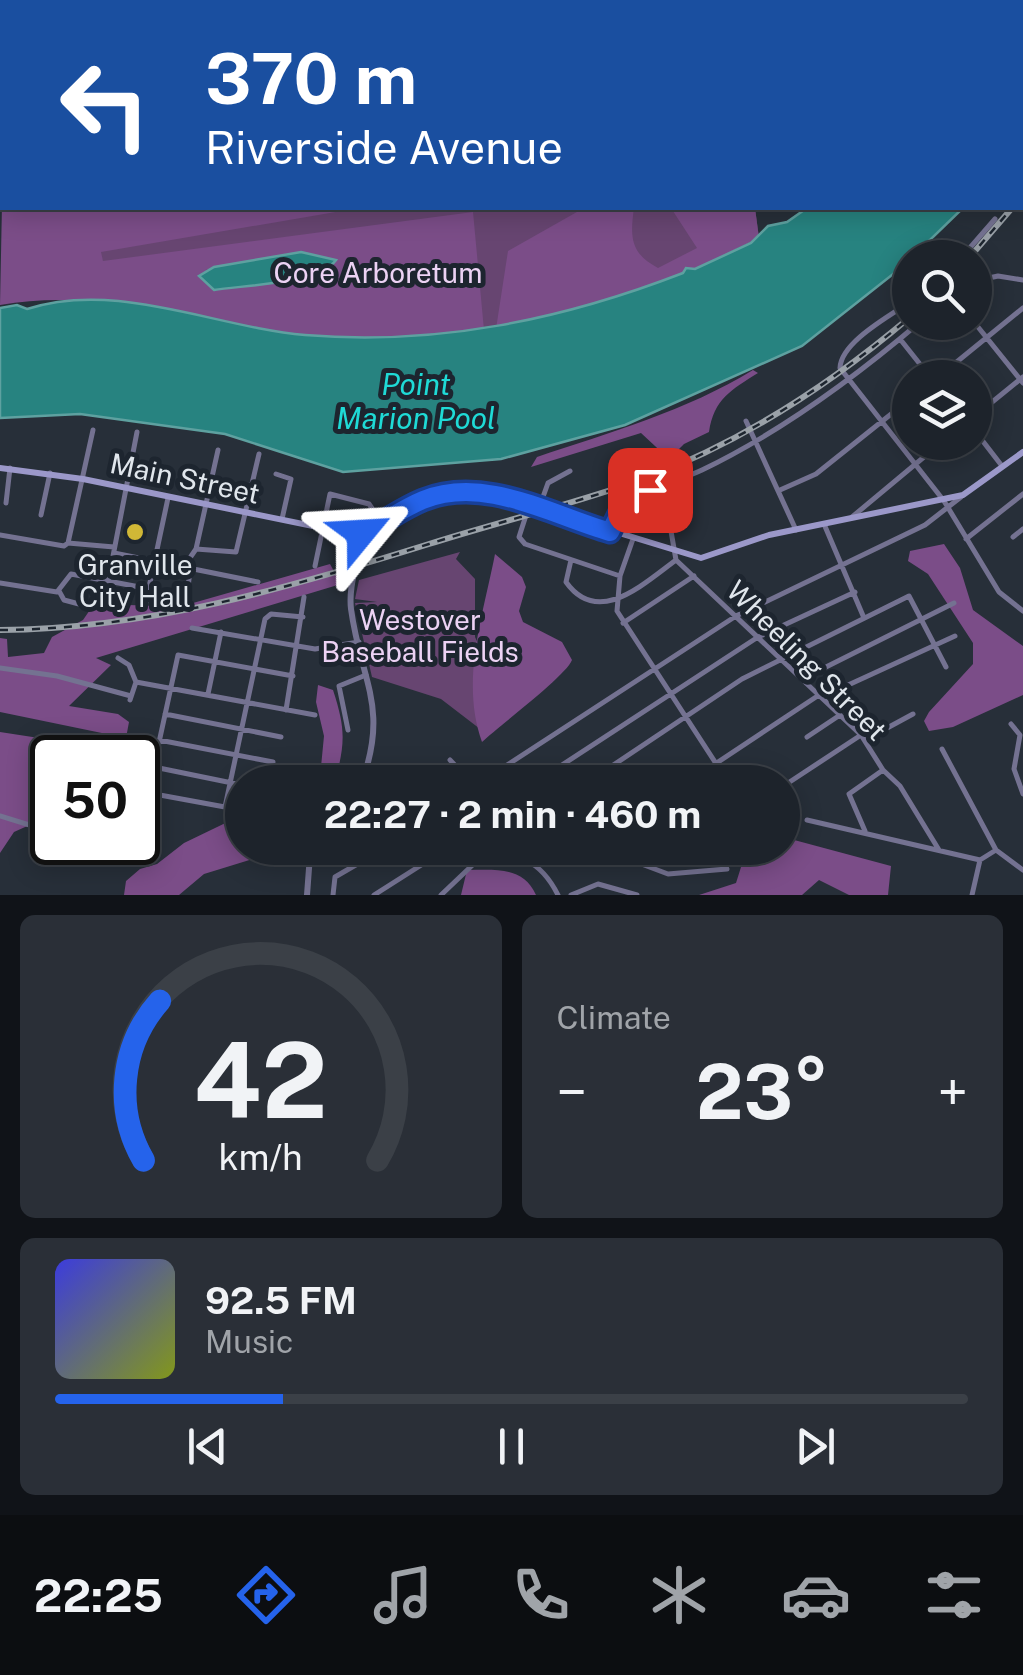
<!DOCTYPE html>
<meta charset="utf-8">
<style>
body{margin:0;font-family:"Public Sans",sans-serif;background:#2a2f37;color:#f1f3f6;height:100vh;display:flex;flex-direction:column;font-size:38px;white-space:nowrap}
*{box-sizing:border-box;margin:0}
p{font-size:32px;color:#a0a4a9}
.icon{flex:none;width:55px;height:55px;fill:none;stroke:currentColor;stroke-width:2;stroke-linecap:round;stroke-linejoin:round}
.map{position:relative;height:895px;overflow:hidden}
.panel{display:flex;flex-direction:column;gap:20px;padding:20px;background:#101318;flex:1}
.panel>*{flex:none}
.top-card{position:absolute;left:0px;top:0px;width:1025px;height:210px;box-shadow:0 5px 25px #0003,0 0 0 2px #3b4047;background:#1a4fa0;color:#fff;overflow:hidden}
.fabs{position:absolute;left:892px;top:240px;display:grid;gap:20px}
.fabs a{display:grid;place-items:center;width:100px;height:100px;border-radius:50%;background:#1d232b;box-shadow:0 5px 25px #0003,0 0 0 2px #3b4047;font-size:50px}
.speed{position:absolute;left:30px;top:735px;display:flex;gap:20px;font-size:50px;font-weight:700;text-align:center}
.speed>*{display:grid;place-content:center;width:130px;height:130px;border-radius:50%;background:#1d232b;box-shadow:0 5px 25px #0003,0 0 0 2px #3b4047;line-height:1}
.speed .limit{border:5px solid #111;border-radius:15px;background:#fff;color:#111}
.pin{position:absolute;display:grid;place-items:center;width:85px;height:85px;color:#fff;margin:-42px;border-radius:20px;box-shadow:0 5px 15px #0006}
.me{position:absolute;width:110px;margin:-55px;rotate:63deg;stroke-linejoin:round;filter:drop-shadow(0 0 8px #0008)}
.turn{display:flex;align-items:center;gap:35px;height:210px;padding:0 40px;font-size:45px}
.turn .icon{width:130px;height:130px;stroke-width:2.5}
.turn b{display:block;font-size:70px;line-height:85px}
.big{font-size:75px;font-weight:700;line-height:1.1}
.panel .tile{flex:1;display:flex;flex-direction:column;justify-content:center;gap:15px;min-width:0;padding:0 35px;border-radius:15px;background:#2a2f37}
.panel .dial{align-items:center;gap:0}
.dial svg{height:260px;overflow:visible;fill:none;stroke:#3b4047;stroke-width:7;stroke-linecap:round;text-anchor:middle}
.dial text{fill:#f1f3f6;stroke:none}
.song{display:flex;align-items:center;gap:30px}
.cover{width:120px;height:120px;border-radius:15px;background:linear-gradient(135deg,hsl(240 70% 55%),hsl(70 70% 35%))}
.played{height:10px;border-radius:5px;background:linear-gradient(90deg,#2563eb 25%,#3b4047 25%)}
.keys{display:flex;justify-content:space-around;direction:ltr}
.heat{display:flex;justify-content:space-between;align-items:center;font-size:55px;direction:ltr}
.panel .tiles{flex:1;display:grid;gap:20px;grid-template-columns:1fr 1fr}
.tile:last-child{grid-column:span 2}
.trip{position:absolute;left:225px;top:765px;width:575px;height:100px;border-radius:50px;background:#1d232b;box-shadow:0 5px 25px #0003,0 0 0 2px #3b4047;font-weight:700;line-height:100px;text-align:center}
.dock{display:flex;height:160px;justify-content:space-around;align-items:center;background:#0c0e11;color:#a0a4a9}
.dock .icon{width:70px;height:70px}
.dock .current{color:#2563eb}
.dock b{font-size:45px;color:#f1f3f6}
.map>svg:first-child{display:block}
.green{fill:#674571}
.forest{fill:#7b4d88;fill-rule:evenodd}
.water{fill:#278380;stroke:#5ea1a0;stroke-width:2.5}
.lines{fill:none;stroke-linecap:round;stroke-linejoin:round}
.minor{stroke:#747291;stroke-width:5}
.tertiary{stroke:#747291;stroke-width:6}
.secondary{stroke:#9b98c9;stroke-width:6}
.primary{stroke:#b9b6f5;stroke-width:9}
.rail-casing{stroke:#9aa1a8;stroke-width:6}
.rail{stroke:#1d252f;stroke-width:2.5;stroke-dasharray:8;stroke-linecap:butt}
.route-casing{stroke:#184099;stroke-width:25}
.route{stroke:#2563eb;stroke-width:18}
.poi-dot{fill:#d0b736;stroke:#1d252f;stroke-width:4}
.labels{text-anchor:middle;dominant-baseline:central;stroke-width:10;stroke-linejoin:round;paint-order:stroke}
.park-label{font-size:28px;fill:#ecd2f4;stroke:#1d252f}
.street-label{font-size:28px;fill:#e0e6ec;stroke:#1d252f}
.poi-label{font-size:28px;fill:#e0e6ec;stroke:#1d252f}
.water-label{font-size:30px;font-style:italic;fill:#1fdad6;stroke:#1d252f}
</style>
<div class="map">
<svg width="1023" height="895" viewBox="0 0 1023 895">
<rect width="100%" height="100%" fill="#272f39"/>
<path class="green" d="M89,208H755L759,238L591,308L496,329L367,340L113,303Z
M460,552L456,559L475,579V637L511,714L484,732L441,699L372,677L355,603L377,602L355,599L359,580Z"/>
<path class="forest" d="M2,204L359,208L101,252L103,261L473,212L484,330C423,334 363,342 302,335C201,323 102,287 0,305ZM301,252L312,276L276,280L205,270Z
M584,208H634C630,237 630,253 658,268L697,248L671,208H755L759,238L695,269L686,268L683,273L591,308L496,329L508,251Z
M753,370L758,373C731,390 714,399 709,432L684,444L669,459L641,433L531,467L537,457C611,432 686,411 753,370Z
M944,544L960,568L973,610L1023,646V695L953,727L929,731L924,721L929,712L973,664V643L928,574L908,561L910,551Z
M495,554L522,577L526,587L519,611L523,622L562,642L572,660C566,676 500,725 482,742C460,681 483,616 495,554Z
M330,564L341,584L96,658L111,665L69,706L118,714L129,722L126,738L0,712V638L7,639L8,657L44,653L52,637L83,620L105,588L104,604L179,607Z
M318,685L333,690C346,730 345,743 335,782H313L320,777L324,736L316,702Z
M0,732L91,746V757L52,758V836L34,823L14,832L0,853Z
M242,815V848H289L204,874L179,895H124L126,881L140,869L157,864L184,843Z
M783,837L891,866L888,895H849L819,880L802,895H699L736,883L747,848H782Z
M467,870C495,870 523,866 536,895H461Z"/>
<path class="water" d="M807,208H963L902,267L802,346L625,425L501,459L343,472L225,434L80,414L0,418V308L17,305L27,309C117,280 214,327 305,335C439,346 564,319 683,273L686,268L695,269L751,243L768,226L787,222Z
M301,252L336,260C319,284 244,285 214,290L199,276L214,267Z"/>
<g class="lines">
<path class="minor" d="M961,258L995,219
M975,281L998,276L1023,280
M910,302C890,316 841,342 840,368L944,501L999,592L1023,611
M974,322L1023,383
M900,339L931,378
M937,378L1023,308
M975,416L1023,377
M746,421L796,530
M975,431L1002,466
M276,474L291,479L282,519
M663,485L676,560L861,735L883,770L900,786L939,850
M780,490L816,474L910,399
M6,503L10,468
M529,506L519,537L525,544L620,576
M539,508L548,483L570,471
M41,515L50,473
M852,517L942,442
M824,524L864,618
M610,532C623,489 666,487 702,470C781,432 853,379 920,322
M0,535L64,546L68,543L114,547
M1013,537L1023,529
M633,539L620,576L617,611L728,782
M966,539L1023,494
M68,543L93,430
M196,549L236,552L259,454
M114,553L258,582
M571,560L566,582C598,627 642,585 676,560
M315,566L330,494L369,504L374,511L368,520L348,514
M183,568L196,549L218,450
M108,582L137,432
M0,583L57,592L71,574L187,596L191,562
M59,591L64,600L94,608
M145,606L168,498
M623,623L694,576
M192,628L315,649L359,642
M118,658L129,665L136,682
M0,668L57,676L131,696
M802,679L954,603
M136,682L315,715
M208,694L221,632
M822,697L955,636
M130,700L136,682
M286,710L304,597
M165,714L281,737
M1011,724L1020,735L1014,769L1023,794
M348,730L339,686L366,675
M807,737L840,715
M159,740L273,762
M865,740L913,714
M942,749L996,850L1023,870
M450,760L471,782
M154,767L242,785
M481,782L736,616L925,525L961,497
M536,782L758,637L855,592
M588,782L742,679L909,596L946,667
M688,782L819,695
M782,787L861,735
M138,791L225,807L265,619L271,614L303,617
M148,793L178,655L293,676
M0,816L52,832
M807,820L980,860
M865,831L849,794L883,770
M83,842L104,849L112,842
M476,848L482,856C518,851 541,861 558,895
M599,848L668,874L727,869
M333,895L335,877L385,848
M374,895L448,848
M441,895L482,856
M571,895L598,884L637,895
M972,895L980,860L996,850"/>
<path class="tertiary" d="M361,533C360,559 348,583 351,609C361,682 389,706 362,782
M307,895L310,855L316,848"/>
<path class="secondary" d="M0,468L83,479L352,534L422,500L485,492L701,558L769,535L963,495L1023,452"/>
<path class="primary" d="M511,0L530,2
M549,0L561,2
M879,2L885,0"/>
<defs>
<path id="rail" d="M1022,194H1023
M969,258L1012,208
M0,630C149,629 288,588 429,544C501,521 575,504 646,478C744,441 831,384 910,317"/>
</defs>
<use href="#rail" class="rail-casing"/>
<use href="#rail" class="rail"/>
</g>
<g class="lines">
<defs>
<path id="route" d="M361,533C382,524 401,509 423,500C485,475 551,515 610,532L624,504L650,490"/>
</defs>
<use href="#route" class="route-casing"/>
<use href="#route" class="route"/>
</g>
<circle class="poi-dot" cx="135" cy="532" r="10"/>
<g class="labels">
<g class="park-label">
<text x="378" y="272">Core Arboretum</text>
<text x="420" y="619">Westover<tspan x="420" dy="32">Baseball Fields</tspan></text>
</g>
<g class="street-label">
<text transform="translate(185 478) rotate(12)">Main Street</text>
<text transform="translate(807 660) rotate(45)">Wheeling Street</text>
</g>
<g class="poi-label">
<text x="135" y="564">Granville<tspan x="135" dy="32">City Hall</tspan></text>
</g>
<g class="water-label">
<text x="416" y="384">Point<tspan x="416" dy="34">Marion Pool</tspan></text>
</g>
</g>
</svg>
<div class="fabs">
<a><svg class="icon" aria-label="search" viewBox="0 0 24 24"><circle cx="10" cy="10" r="6"/><path d="M15 15l6 6"/></svg></a>
<a><svg class="icon" aria-label="layers" viewBox="0 0 24 24"><path d="M12 4l9 5-9 5-9-5zM3 14l9 5 9-5"/></svg></a>
</div>
<div class="speed"><div class="limit">50</div></div>
<div class="pin" style="left:650px;top:490px;background:#d93025"><svg class="icon" aria-label="arrive" viewBox="0 0 24 24"><path d="M6 21V4h12l-3 4 3 4H6"/></svg></div>
<svg class="me" style="left:361px;top:533px" viewBox="-20 -20 40 40"><path d="M0-17L14 15 0 8-14 15z" fill="#2563eb" stroke="#fff" stroke-width="4"/></svg>
<div class="trip">22:27 · 2 min · 460 m</div>
<div class="top-card">
<div class="turn"><svg class="icon" aria-label="left" viewBox="0 0 24 24"><path d="M17 20v-9H6M10 6l-5 5 5 5"/></svg><div><b>370 m</b>Riverside Avenue</div></div>
</div>
</div>
<section class="panel">
<div class="tiles">
<div class="tile dial"><svg viewBox="0 0 100 80">
<path d="M14 69A42 42 0 1 1 86 69"/>
<path d="M14 69A42 42 0 0 1 19 20" stroke="#2563eb"/>
<text x="50" y="56" font-size="32" font-weight="700">42</text>
<text x="50" y="72" font-size="11">km/h</text>
</svg></div>
<div class="tile"><p>Climate</p>
<div class="heat"><a>−</a><b class="big">23°</b><a>+</a></div>
</div>
<div class="tile">
<div class="song"><i class="cover"></i><div><b>92.5 FM</b><p>Music</p></div></div>
<div class="played"></div>
<div class="keys"><svg class="icon" aria-label="previous" viewBox="0 0 24 24"><path d="M18 5L8 12l10 7zM5 5v14"/></svg><svg class="icon" aria-label="pause" viewBox="0 0 24 24"><path d="M8 5v14M16 5v14"/></svg><svg class="icon" aria-label="next" viewBox="0 0 24 24"><path d="M6 5l10 7-10 7zM19 5v14"/></svg></div>
</div>
</div>
</section>
<nav class="dock">
<b>22:25</b>
<svg class="icon current" aria-label="directions" viewBox="0 0 24 24"><path d="M12 3l9 9-9 9-9-9zM9 14v-3h6M13 9l2 2-2 2"/></svg>
<svg class="icon" aria-label="music" viewBox="0 0 24 24"><path d="M9 18V5l10-2v13"/><circle cx="6" cy="18" r="3"/><circle cx="16" cy="16" r="3"/></svg>
<svg class="icon" aria-label="phone" viewBox="0 0 24 24"><path d="M5 4h4l2 5-3 2q2 4 5 5l2-3 5 2v4C11 20 4 13 5 4z"/></svg>
<svg class="icon" aria-label="climate" viewBox="0 0 24 24"><path d="M12 3v18M4 7l16 10M4 17L20 7"/></svg>
<svg class="icon" aria-label="car" viewBox="0 0 24 24"><path d="M5 17H2v-5l4-1 3-4h7l3 4 3 1v5h-3M9 17h6M6 11h13"/><circle cx="7" cy="17" r="2"/><circle cx="17" cy="17" r="2"/></svg>
<svg class="icon" aria-label="filters" viewBox="0 0 24 24"><path d="M4 7h16M4 17h16"/><circle cx="9" cy="7" r="2"/><circle cx="15" cy="17" r="2"/></svg>
</nav>
